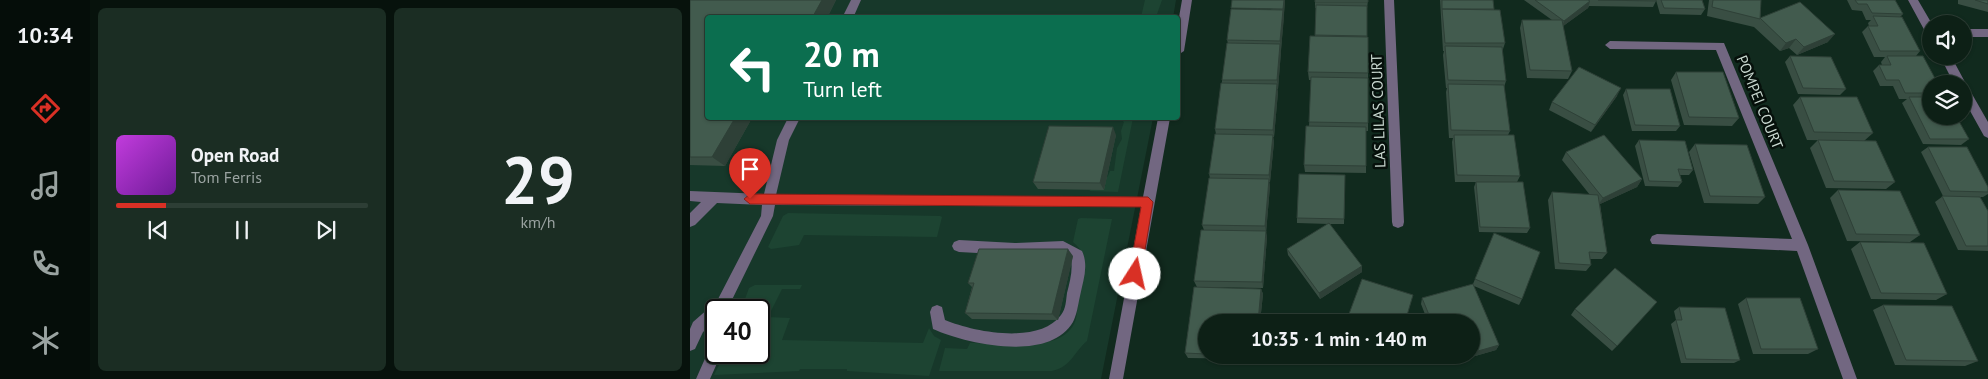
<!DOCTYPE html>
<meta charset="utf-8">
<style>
body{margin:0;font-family:"PT Sans",sans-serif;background:#1b2d23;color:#f1f3f6;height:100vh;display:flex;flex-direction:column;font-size:19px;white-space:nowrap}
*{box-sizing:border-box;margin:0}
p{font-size:16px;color:#9aa3a1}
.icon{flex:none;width:28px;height:28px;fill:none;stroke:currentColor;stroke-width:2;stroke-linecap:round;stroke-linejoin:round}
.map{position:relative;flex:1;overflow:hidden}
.sheet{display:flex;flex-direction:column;gap:8px;padding:8px;background:#07120c;width:600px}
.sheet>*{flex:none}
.guide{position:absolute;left:15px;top:15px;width:475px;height:105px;border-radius:5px;box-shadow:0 1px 4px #0004,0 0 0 1px #2d3e35;background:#0b6e4f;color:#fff;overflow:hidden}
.fabs{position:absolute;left:1232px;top:15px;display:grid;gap:10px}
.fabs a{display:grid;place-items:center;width:50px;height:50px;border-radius:50%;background:#0d2016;box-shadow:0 1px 4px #0004,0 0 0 1px #2d3e35;font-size:25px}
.speed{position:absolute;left:15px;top:299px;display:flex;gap:10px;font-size:25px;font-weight:700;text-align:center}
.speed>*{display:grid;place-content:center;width:65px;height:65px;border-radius:50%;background:#0d2016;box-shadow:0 1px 4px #0004,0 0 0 1px #2d3e35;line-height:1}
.speed .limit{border:2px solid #111;border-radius:8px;background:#fff;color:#111}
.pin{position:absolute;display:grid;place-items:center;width:42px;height:42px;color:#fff;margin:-51px -21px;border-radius:50% 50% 50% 0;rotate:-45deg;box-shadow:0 0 5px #0007}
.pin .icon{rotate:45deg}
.me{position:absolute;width:55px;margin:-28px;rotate:10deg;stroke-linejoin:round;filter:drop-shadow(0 0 4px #0008)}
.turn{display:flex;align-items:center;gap:18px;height:105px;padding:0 15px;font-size:22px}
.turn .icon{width:65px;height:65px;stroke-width:2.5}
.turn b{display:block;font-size:35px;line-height:42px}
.sheet .tile{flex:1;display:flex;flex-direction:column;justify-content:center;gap:8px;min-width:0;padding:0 18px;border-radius:8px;background:#1b2d23}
.sheet .dial{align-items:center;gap:0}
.dial b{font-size:65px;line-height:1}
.song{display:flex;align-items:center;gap:15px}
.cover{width:60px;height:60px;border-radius:8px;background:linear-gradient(135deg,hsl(290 70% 55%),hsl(280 70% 35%))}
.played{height:5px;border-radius:2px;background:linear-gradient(90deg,#d93025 20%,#2d3e35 20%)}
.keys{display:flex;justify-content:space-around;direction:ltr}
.sheet .tiles{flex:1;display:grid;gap:8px;grid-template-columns:repeat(2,1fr)}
.trip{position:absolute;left:508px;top:314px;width:282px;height:50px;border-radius:25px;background:#0d2016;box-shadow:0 1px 4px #0004,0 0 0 1px #2d3e35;font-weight:700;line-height:50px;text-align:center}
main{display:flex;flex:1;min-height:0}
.menu{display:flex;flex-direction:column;width:90px;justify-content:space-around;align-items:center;background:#050d09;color:#9aa3a1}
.menu .icon{width:35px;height:35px}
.menu .current{color:#d93025}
.menu b{font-size:22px;color:#f1f3f6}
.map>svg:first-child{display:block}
.built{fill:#17382a;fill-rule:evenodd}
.green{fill:#1d4432}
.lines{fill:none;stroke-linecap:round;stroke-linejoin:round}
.minor{fill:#726781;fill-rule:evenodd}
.wall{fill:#394e43}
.shaded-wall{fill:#2e4037}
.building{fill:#425b4e;stroke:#2e4037}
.route{fill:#d93025;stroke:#8d1f18}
.labels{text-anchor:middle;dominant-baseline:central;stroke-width:5;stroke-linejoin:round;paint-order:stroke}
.street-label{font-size:15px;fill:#cad9d1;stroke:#06100b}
</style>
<main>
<nav class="menu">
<b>10:34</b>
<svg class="icon current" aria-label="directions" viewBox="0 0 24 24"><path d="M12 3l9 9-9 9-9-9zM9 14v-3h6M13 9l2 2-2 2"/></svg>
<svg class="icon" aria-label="music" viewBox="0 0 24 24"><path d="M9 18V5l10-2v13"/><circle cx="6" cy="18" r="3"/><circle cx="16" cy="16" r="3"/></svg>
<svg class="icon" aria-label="phone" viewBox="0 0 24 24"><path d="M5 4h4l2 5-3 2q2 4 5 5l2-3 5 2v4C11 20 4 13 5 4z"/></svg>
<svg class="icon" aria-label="climate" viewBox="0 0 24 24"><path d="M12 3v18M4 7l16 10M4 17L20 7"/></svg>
</nav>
<section class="sheet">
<div class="tiles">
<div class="tile">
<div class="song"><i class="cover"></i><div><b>Open Road</b><p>Tom Ferris</p></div></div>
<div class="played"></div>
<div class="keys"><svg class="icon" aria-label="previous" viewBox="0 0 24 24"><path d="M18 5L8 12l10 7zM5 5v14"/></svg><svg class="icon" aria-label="pause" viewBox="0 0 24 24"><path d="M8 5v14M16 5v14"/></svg><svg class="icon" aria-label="next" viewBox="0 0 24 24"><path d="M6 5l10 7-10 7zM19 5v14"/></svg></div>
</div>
<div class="tile dial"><b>29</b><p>km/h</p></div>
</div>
</section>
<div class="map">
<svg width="1298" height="379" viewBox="0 0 1298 379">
<rect width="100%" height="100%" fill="#112a1e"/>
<path class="built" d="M0,0H486L483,18H18V118H463L411,379H0ZM26,310H69V352H26Z"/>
<path class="green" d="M455,0H472L466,17H451Z
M429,118H443L428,192L399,191L418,176L420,171H424L427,148L432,139L431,131L434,122Z
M98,213L250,216L252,217L247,237L114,235L109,245L81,249L78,247L93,216Z
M391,218L422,219L397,341C384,352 381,367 362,371H249L255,348L277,349L280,343C308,343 369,354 384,324C389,314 387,296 390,283C393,264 399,256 383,242L388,219Z
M65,285H112L110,289H92L78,317L100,318L92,340L233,343L239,328L244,336L251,340L239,376L157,371V369H110L109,371L24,375L35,353L69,352V310H51L59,288Z"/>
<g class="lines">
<path class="minor" d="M161,0H171L163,18H152Z
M492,0H502L494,51L488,55V23Z
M694,0H704L714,222L713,226L708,228L703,226L702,222Z
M1218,0H1228L1242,24L1241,36L1237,35Z
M1274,29H1298V37H1274Z
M920,41L1034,43L1118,245L1167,379H1153L1107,251L962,244L960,240L962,236L967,234L1102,239L1026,50L920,49L915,45Z
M1250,56H1261L1276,84L1275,86L1278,87L1298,122V138L1294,136L1274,100V84H1264Z
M98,118H110L99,140L86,195L453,197L468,118H480L433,379H419L451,207L85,205L83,216L37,310H26V320L13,332L5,349L0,351V329L3,322L27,301L71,216L72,205L27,203L5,225L0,227V213L11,202L0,201V191L74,194L87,140Z
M269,240L325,243L373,241L392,251C399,266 393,281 390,296C388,305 387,314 383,322C359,363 277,344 243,329L240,312L242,307L247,305L252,307L255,320C284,332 349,345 371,315C376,309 376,300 377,293C380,281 383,270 381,259L371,253L325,255L269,252L264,250L262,246L264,242Z
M26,343V352H32L20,379H6L21,345Z"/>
</g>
<path class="wall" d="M0,0H146L137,18H18V118H62L35,166L0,165Z
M595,0L588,89H587L588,92L584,137H583L584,142L580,182H579L580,186L576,233L577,237L573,288L507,287L504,281L514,230L512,225L520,178L519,174L526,134L525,129L532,83V80L538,43L537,40Z
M625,0H678L677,9V37L678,73V131H676V173L615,172L614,165L619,126L621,80H619L618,72L625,36L626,8H625Z
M750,0H803L804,10L815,43L812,52L816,81L814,87L820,131L818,135L830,176L827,182L840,228L837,233L789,232L784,187L786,182H765L762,142L763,138H759L756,92L757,88H756L753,55L754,51H753Z
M834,0H966V1L963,7L899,6L898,8L873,26L882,71L878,79L837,78L830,28L832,20H862Z
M966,0H1012L1015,9L1011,15L970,14Z
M1019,0H1071L1070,19L1064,27L1017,16Z
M1157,0H1205L1213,14L1210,17L1230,51L1226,56L1241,84V116L1279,139L1271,145L1233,144L1212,103L1217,99H1209L1203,86H1190L1183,71L1189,65H1192L1191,62L1195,57H1184L1172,32L1178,26H1179L1178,23L1181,20H1176L1172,11L1162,10Z
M1268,0H1298V12L1268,4Z
M1070,18L1138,42L1107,55L1099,48L1090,51L1064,27Z
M1100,56L1156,89L1150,95L1108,94L1095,62Z
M986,72L1049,118L1042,126L994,125L981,80Z
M936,89L990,126L986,131H942L933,95Z
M927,96L901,132L859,110L862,102Z
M1110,97L1183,133L1174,141L1117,140L1103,105Z
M426,135L414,190L348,189L343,182Z
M949,140L1003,170L999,175H990L992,182L988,187L955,186L945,146Z
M1128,140L1205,182L1196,189L1136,188L1120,148Z
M1005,144L1075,197L1068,204L1014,203L999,152Z
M1238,147L1298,187V194L1293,197H1290L1298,211V251L1268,250L1245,202L1253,196L1231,152Z
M876,152L952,179L947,187L910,204L917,253L912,259H900L901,265L896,271L865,269L858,200L862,192L900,195L872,160Z
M655,175L654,224H640L672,272L630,299L598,255L597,249L639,224L607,223V218Z
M1148,190L1230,235L1220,242L1157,241L1140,198Z
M1170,242L1257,294L1246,300L1181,299L1161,249Z
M383,256L368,320L282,319L275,313L282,287L278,283Z
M785,279L832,299L829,305L784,286L809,345L806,350L754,365L750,355H781V322H738L731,304L732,298L783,284Z
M504,287L571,289L573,294L570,322H516V355H568L567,359L498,358L495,353Z
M1056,298L1128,349L1118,354H1063L1048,304Z
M1193,305L1288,361L1275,366L1205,365L1183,310Z
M989,307L1050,360L1044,363H991L981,324L986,320L984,311Z
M885,309L927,346L922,351L881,315Z
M679,355H706L703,363Z"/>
<path class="shaded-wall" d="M132,0H146L137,18H122Z
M594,0H595L594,15L593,9Z
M900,1L898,8L872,27L874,21Z
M593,10L594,18L591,49L590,41Z
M1145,34L1138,42L1107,55L1114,47Z
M1106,39L1099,48L1090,51L1096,43Z
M590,44L591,52L588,89L587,80Z
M587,84L588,92L584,137L583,130Z
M931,88L927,96L901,132L905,125Z
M45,118H62L35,166L22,157Z
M423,127L426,135L414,190L410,183Z
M583,135L584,142L580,182L579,175Z
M579,179L580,186L576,233L575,226Z
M952,179L947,187L908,205L913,198Z
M576,231L577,237L573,288L572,282Z
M378,249L383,256L368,320L362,314Z
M672,266V272L630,299L629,293Z
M571,289L573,294L570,322H568Z
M809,345L806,350L754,365L756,361L775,355H781V353Z"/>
<path class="building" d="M0,0H132L122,18H18V118H45L22,157H0Z
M542,0H594L593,9L541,8Z
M625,0H678V2H625Z
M752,0H803L804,9H752Z
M845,0H898L900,1L874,21Z
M908,0H966V1Z
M971,0H1012L1015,9L974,8Z
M1023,0H1071L1070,19L1022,7Z
M1165,0H1205L1213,14L1182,13L1177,4H1168Z
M1285,0H1298V4Z
M1110,2L1145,34L1114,47L1106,39L1096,43L1070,18Z
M626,5L677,6V36L625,35Z
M541,9L593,10L590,41L537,40Z
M752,9L810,10L815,43H755Z
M1183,16L1212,17L1230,51H1190L1178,26H1188Z
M832,20H872L882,71L840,70Z
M620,36L678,37V73L618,72Z
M537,43L590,44L587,80H532Z
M755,46L812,47L816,81L758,80Z
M1100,56L1141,57L1156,89L1113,88Z
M1197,56H1233L1248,84H1241V93H1215L1209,80H1196L1189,65H1201Z
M889,67L931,88L905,125L862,102Z
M986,72H1033L1049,118L999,117Z
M621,77L678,78V123L619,122Z
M531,83L587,84L583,130L525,129Z
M758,84L814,85L820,131L761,130Z
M936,89H980L990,126L945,125Z
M1110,97H1167L1183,133L1124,132Z
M1219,97H1241V116H1266L1279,139H1240Z
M359,126L423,127L410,183L343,182Z
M616,126L676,127V166L614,165Z
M525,134L583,135L579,175L519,174Z
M764,135H824L830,176L767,175Z
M914,135L952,179L913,198L876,152Z
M949,140L995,141L1003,170L988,169L992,182L959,181Z
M1128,140L1186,141L1205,182L1144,181Z
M1005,144L1057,145L1075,197L1020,196Z
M1238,147H1277L1298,187V192L1260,191Z
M609,174L655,175L654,219L607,218Z
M519,178L579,179L575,226L512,225Z
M786,182H833L840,228L790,227Z
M1148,190L1210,191L1230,235L1166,234Z
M862,192L908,195L917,253L899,252L901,265L869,263Z
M1252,196L1290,197L1298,211V246H1276Z
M639,223L672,266L629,293L597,249Z
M511,230L576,231L572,282L504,281Z
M804,233L850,252L832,299L785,279Z
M1170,242L1234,243L1257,294L1191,293Z
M289,249H378L362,314L275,313L284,283H278Z
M925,268L967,302L927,346L885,309Z
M672,279L723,295L715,322H656Z
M783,284L809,345L781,353V322H742L732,298Z
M504,287L571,289L568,322H516V354L495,353Z
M1056,298H1110L1128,349H1071Z
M1193,305L1262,306L1288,361L1216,360Z
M989,307L1035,308L1050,360L996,359L986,320H992Z
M695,355H705L704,358Z
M754,355H775L756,361Z"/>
<path class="route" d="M60,194L458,197L463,202L451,274L445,279L439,274L451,207L60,204L54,199Z"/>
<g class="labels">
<g class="street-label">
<text transform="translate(1070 102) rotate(68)">POMPEI COURT</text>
<text transform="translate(688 111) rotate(-92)">LAS LILAS COURT</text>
</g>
</g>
</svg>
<div class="fabs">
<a><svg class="icon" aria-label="sound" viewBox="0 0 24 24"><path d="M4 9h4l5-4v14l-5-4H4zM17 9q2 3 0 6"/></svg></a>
<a><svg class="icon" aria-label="layers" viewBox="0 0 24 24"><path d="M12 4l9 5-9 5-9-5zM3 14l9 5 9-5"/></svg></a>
</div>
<div class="speed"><div class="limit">40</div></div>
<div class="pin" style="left:60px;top:199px;background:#d93025"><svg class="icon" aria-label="arrive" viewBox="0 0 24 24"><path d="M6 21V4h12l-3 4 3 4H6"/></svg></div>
<svg class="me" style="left:445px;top:274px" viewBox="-20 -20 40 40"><circle r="19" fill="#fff"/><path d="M0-13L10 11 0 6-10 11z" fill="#d93025"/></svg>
<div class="trip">10:35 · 1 min · 140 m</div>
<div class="guide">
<div class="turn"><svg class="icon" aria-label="left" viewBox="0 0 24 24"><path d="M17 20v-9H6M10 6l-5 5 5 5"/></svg><div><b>20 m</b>Turn left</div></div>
</div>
</div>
</main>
